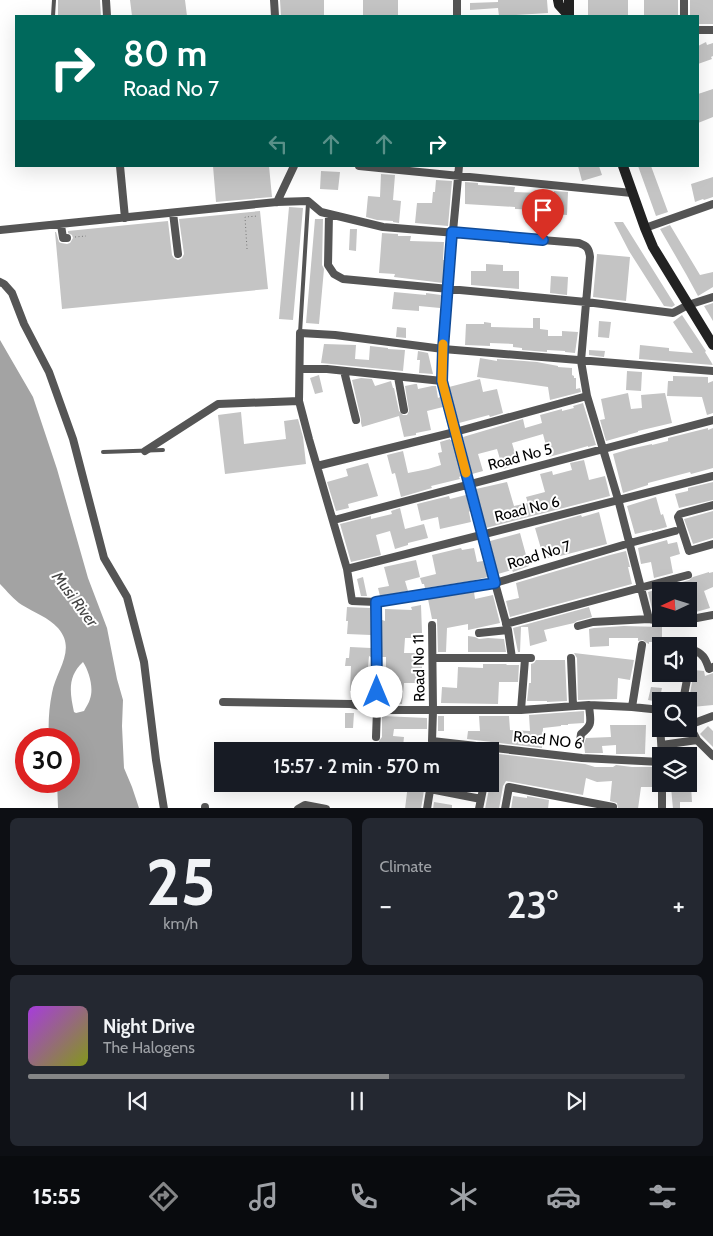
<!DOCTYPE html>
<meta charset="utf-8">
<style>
body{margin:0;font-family:Cabin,sans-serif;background:#242831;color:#f1f3f6;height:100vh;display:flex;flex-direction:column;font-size:19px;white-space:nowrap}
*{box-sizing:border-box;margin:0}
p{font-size:16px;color:#9ea1a6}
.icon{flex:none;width:28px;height:28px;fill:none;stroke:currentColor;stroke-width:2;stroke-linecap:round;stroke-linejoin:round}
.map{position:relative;height:808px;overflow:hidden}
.details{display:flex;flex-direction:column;gap:10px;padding:10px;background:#0d0f14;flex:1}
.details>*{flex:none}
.hud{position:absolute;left:15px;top:15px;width:684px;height:152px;border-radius:0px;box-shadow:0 5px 20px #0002;background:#00695c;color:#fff;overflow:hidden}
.needle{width:32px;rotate:266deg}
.buttons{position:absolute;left:652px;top:582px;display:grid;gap:10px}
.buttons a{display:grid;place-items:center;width:45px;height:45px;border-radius:0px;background:#171b24;box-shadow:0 5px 20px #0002;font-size:25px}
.speed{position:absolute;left:15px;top:728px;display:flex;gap:10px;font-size:25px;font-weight:700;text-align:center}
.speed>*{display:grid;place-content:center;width:65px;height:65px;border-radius:50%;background:#171b24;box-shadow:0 5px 20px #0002;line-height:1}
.speed .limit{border:8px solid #d22;background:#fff;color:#111}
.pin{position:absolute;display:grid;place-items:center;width:42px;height:42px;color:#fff;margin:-51px -21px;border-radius:50% 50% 50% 0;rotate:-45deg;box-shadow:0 0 5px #0007}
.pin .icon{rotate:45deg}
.me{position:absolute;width:55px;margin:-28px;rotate:0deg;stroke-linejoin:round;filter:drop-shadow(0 0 4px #0008)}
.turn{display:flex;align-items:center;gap:18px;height:105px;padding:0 25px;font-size:22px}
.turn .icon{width:65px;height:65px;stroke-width:2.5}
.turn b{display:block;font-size:35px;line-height:42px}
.lanes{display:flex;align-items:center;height:48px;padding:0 25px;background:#0003;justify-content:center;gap:25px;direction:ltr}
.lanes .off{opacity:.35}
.big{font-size:38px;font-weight:600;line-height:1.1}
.details .widget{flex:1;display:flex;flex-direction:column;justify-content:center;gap:8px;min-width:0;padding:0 18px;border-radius:8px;background:#242831}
.details .dial{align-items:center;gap:0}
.dial b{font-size:65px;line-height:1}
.song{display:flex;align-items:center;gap:15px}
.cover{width:60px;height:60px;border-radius:8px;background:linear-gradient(135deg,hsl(280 70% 55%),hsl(70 70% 35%))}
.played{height:5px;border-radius:2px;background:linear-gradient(90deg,#858687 55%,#363941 55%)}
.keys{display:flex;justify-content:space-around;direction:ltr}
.heat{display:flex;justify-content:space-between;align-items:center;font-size:28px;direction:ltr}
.details .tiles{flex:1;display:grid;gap:10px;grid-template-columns:1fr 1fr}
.widget:last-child{grid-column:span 2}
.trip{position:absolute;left:214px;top:742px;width:285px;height:50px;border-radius:0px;background:#171b24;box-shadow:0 5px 20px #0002;font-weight:600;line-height:50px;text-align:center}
.tab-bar{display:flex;height:80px;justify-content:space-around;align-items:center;background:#090b0e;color:#9ea1a6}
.tab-bar .icon{width:35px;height:35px}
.tab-bar .active{color:#858687}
.tab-bar b{font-size:22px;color:#f1f3f6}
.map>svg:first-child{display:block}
.water{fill:#a3a3a3;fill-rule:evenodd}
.building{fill:#c4c4c4}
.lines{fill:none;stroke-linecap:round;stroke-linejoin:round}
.path{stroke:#777;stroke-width:1;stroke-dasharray:1 2.5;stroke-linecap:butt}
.lane{stroke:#555;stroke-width:4}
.street{stroke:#555;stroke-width:8}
.secondary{stroke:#222;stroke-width:10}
.route-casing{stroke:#114b97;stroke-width:12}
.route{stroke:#1a73e8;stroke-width:9}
.slow{stroke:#f59e0b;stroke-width:9}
.labels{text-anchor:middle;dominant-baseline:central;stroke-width:4;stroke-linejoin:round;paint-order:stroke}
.street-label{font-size:15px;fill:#000;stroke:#fff}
.water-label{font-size:16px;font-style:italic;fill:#444;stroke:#fff}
</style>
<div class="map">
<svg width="713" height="809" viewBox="0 0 713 809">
<rect width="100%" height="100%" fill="#fff"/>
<path class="water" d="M0,340L33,397L57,469L88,578L107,628L117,679L123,700L122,726L124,768L132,787L139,808H58L57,781H69V739H49C48,724 49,707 52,693C56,670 77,650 58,628C48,617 35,613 22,605C14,600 7,591 0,584ZM83,662C89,671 94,688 90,699C89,703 86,707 84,711L76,713L74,712C70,693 67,677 83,662Z"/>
<path class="building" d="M58,0H100L101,16H58Z
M130,0H185L187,16H132Z
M280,0H324V15L308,16H281Z
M363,0H398V16H363Z
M498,0H547L548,13L499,16L498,8L470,10V3L498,2Z
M588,0H628V16H588Z
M644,0H678V16H644Z
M690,0H713V24H698V16H690Z
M706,42L707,45L713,43V56L711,57L712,59L698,64V46Z
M713,89V117L698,123V94Z
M213,166H269L272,197L216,202Z
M578,166H599L602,175L582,181Z
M638,166H651L668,212L656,216Z
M321,171L340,172L338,190L320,189Z
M381,174L395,175L393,200L401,201L399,223L393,222V221L377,220L366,217L368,196L380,197Z
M713,177V197L704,200L703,199L695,202L691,184Z
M436,180L452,181L448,226L415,223L417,203H432L433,192H435Z
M465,182L478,183V185L515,187L514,192L542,193L541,210L515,209V207L465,204Z
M554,191L568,192L567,215L553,214Z
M289,207L303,208L293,320L279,319Z
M260,211L268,289L62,309L55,232H56L59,242L61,243L67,244L70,243L73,238L72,235L68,233V231L168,221L172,255L174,258L178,260L182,258L184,254L179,219Z
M315,219H323L322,265L324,269L319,324L306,323Z
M614,222H623L675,305L672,307L664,306L629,251Z
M670,225L700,275L713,272V287L698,296L686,274L660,229Z
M350,229H357L356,251L349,250Z
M382,233L398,234V236H411L410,241L444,242L443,260H445L443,283L394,277L395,274L379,273Z
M597,254L630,257L626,301L593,297Z
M486,264L503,265V271H519V289L471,285V271H486Z
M551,276L568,277L567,295L550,293Z
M394,292L426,295V293L441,295L440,308L419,306V311L392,309Z
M713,303V321L704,306Z
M682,315L706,351L705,352L713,365L639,359L640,345L669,348V351L693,353L673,322Z
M533,318H540V329L548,330V336H562V331L578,332L575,353L565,352V351L547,350V352L522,350V348L513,347V344L490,343V346L465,345L466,324H484V322L491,323V327L533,328Z
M599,321L611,322L609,338L598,337Z
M397,327L406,328V338L396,337Z
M324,344L356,345L355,359L369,360L370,346L388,348V349L405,350L403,371L321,363Z
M589,350L605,351L604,357L589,355Z
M418,351L428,353L433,374L419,373L420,360H417Z
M480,358L497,361V359L537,362L558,366V367L572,368V375L574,376V378H576V389L580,388L581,392L550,400L548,387L477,377Z
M627,371L642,372L641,391L626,390Z
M319,375L323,392L315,394L310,378Z
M673,376L708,377V383L713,381V413L707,415L702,397L667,396L668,381H673Z
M361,378L372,379L375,386L391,381L393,388H394L399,411L403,415H407L409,411L405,386L415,384H417L418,389L432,386H436L438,398L440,397L443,407L427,411L431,430L416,433V435L404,437L399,416L362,427L361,423V419L352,380Z
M480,379L483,392L497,389L503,413L490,417L489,415L459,423L449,387Z
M628,393L631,409L642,408L641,395L665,393L672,423L638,431V432L606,441L600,420L605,419L601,399Z
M583,403L596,445L588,447V446L549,457L543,434L512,443L518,464L509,466L510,467L503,469L497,449L478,454L483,471L472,474L463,437L523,419L525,428L542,423L540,415L562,409V411L574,408L573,406Z
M241,412L244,444L286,439L284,421L298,419L303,437L306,464L225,474L218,415Z
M708,428V430L713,428V468L691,474L690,472L648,483V485L623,493L613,454L630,449L652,444V445L668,441V438Z
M450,439V440H452L461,476L459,477L460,479L431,486L432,488L401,497L395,473L392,474L387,455L403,451L408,473L428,469L441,465L438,453L442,452L440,442Z
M584,460L589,480L605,476L610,496L486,528L476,489L507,482L514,506L528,503L526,497L545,492L540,474L552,471L553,475L572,470L570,463Z
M368,463L378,496L348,504L349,508L336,511L327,482L348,476L346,469Z
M713,482V500L679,508L675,494L688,491V488Z
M466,495L470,511L469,512L471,522L440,529L438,517L421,521L417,504L449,496L450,499Z
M656,497L661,515L663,514L667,527L652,531V530L635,534L627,506Z
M400,508L405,529L424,524L428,538L408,543V545L395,549L390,531L376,535L381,555L351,562L340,524L371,516V519L392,514L391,511Z
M713,511V538L693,544L684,519Z
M599,512L607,544L560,556L559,555L544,559L535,528L581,515L582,517Z
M520,533L529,566L513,572L512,570L498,574L490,541Z
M667,540L668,544L677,542L680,554L670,557L673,573L654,578L651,562L641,564L638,548Z
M461,548L462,550L474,548L477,562L483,561L488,577L471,581L425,588L424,584H422L420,578L436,574L432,555Z
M626,551L630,567H628L632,584L510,617L506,601L519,598L516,583L610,555Z
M416,560L420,577L405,581L408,591L380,596L378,588L389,586L384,567Z
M709,572V573L713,572V587L704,591L710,608L689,614V591H661V611L653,613L648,592L689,580L693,577Z
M363,577L367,596H361L357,579Z
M474,592L475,599L493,595L500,623L468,630V624L447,628L446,652H438L437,619H432L428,599Z
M421,605L422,633H414V638H405L404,653H422V683H404L402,704H383L382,686H383L384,678H386V657H382V620L385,621V609L412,610L411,607Z
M347,607L370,608L371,635L347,634L348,621H346Z
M589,607L592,617L577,621L574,623L544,630L547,641L530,646L528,627H521L520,652H518L513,628Z
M624,626L662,627V642H649V644L647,643L643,640L638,641V638H609V646L590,647L589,629L594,628Z
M468,636L475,637L479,639L488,638L504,639L506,652H468Z
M350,647L371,648V657L369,656L368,667H367L366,692L350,691L351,666H345L346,658H349Z
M574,653L634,660L630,680L618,678L617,699L578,700L577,658Z
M536,660H565L567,701L547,702V701H527L529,683H531V664L534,663Z
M483,664H507L506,665H519L518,682H499L498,704L441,703L442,687L457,688L458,667L483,668Z
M694,670L704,671L705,676L713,673V705L692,707L690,694Z
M651,687L662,688L659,702L648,700Z
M584,711V723L568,724V725H561V726L543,728L542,748L467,739L468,731H480L479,716H509L510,730L530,731L529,715Z
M345,713H354L353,728H345Z
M382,716L427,718V729H394L393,736L404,737L403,746H379V741L382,737Z
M438,716H444V731H438Z
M610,725H646L645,754H616V745L602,746L603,753H585L584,744L586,738L611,737Z
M708,726L713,731V747L700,734Z
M692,749V756H668L667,750Z
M490,753L585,764L595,767H613L616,765L632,767H656V787H641L638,809H618L617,803L610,801L612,781L597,782L586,778L583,795L506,781L503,786L499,809H485L490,784L492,766H490Z
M408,784H425L421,809H405Z
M450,784H478L477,792L449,787Z
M688,786H691L692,802H680V809H673L671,787Z
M513,796L527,798V796L549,800L548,809H511Z
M434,802L452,805V809H433Z"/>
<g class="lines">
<path class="path" d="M75,237L86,236
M247,249L245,217L258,216"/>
<path class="lane" d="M53,16L54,0
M300,333L308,203
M103,452L163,450"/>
<path class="street" d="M106,0L107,16
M274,0L275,16
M457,0V16
M684,16V0
M698,30H713
M120,166L125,218
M359,166L632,193
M459,166C453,238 444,309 442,381L495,583L508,630L512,658
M277,202L294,166
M173,213L178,254
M329,214L328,265L334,274L343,279L586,302L673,313L688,305L713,297
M61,225L63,238H67
M645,228L713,204
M0,230L277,202L308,201L321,212L383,227L579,243C587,246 589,248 590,257L581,361L587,396L618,499L649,619
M0,282L4,284L12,293L24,324L49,372L73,439L104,558L127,597L144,662L156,760L164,809
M300,369H327L442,381
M344,371L356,420
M398,377L404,410
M145,451L218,404L299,401
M317,466L455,432L587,396
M713,505L680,514L678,517L689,551L713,544
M334,520L713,420
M675,531L630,543L495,583L376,602L352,601L347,569L309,439L299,401L300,333L335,335L443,349L713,371
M347,569L713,476
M506,624L688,575
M432,625L433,710L432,741L582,758L661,762
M578,626L593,622L649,619L671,623L713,615
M479,633L508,630
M433,658H531
M571,658L573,706
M689,669C690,662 690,654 696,651C704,655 706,660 709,669L713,667
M683,701L688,674
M223,702L351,704L377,710H521L589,705L632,707L661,710
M632,707L642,645
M521,710L525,659
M659,710L662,756
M713,716L689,725L697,740L713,756
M376,737L377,710L376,602
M580,741L581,734C594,724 590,721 589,705
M662,745L697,740
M430,789L481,799
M205,809V807
M298,809L305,805L326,809
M427,809L431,784
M479,809L484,784
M505,809L509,787L613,807L612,809
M662,809V784"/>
<path class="secondary" d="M558,0L559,5L568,15
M569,16V0
M623,166L645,228L653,247L713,345"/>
</g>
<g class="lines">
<defs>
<path id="route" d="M377,692L376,602L495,583L442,381L443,349L452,232L543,240"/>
</defs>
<use href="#route" class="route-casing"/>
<use href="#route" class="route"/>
<path class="slow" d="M443,344L442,381L466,473"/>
</g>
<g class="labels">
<g class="street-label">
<text transform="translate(520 457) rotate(-15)">Road No 5</text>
<text transform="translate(527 509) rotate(-14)">Road No 6</text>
<text transform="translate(539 555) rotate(-17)">Road No 7</text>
<text transform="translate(419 668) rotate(-91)">Road No 11</text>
<text transform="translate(548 740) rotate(6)">Road NO 6</text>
</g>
<g class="water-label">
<text transform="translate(75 599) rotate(53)">Musi River</text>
</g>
</g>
</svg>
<div class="buttons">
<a><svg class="needle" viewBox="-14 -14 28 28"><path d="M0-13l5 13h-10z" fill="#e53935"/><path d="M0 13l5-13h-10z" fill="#9ea1a6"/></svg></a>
<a><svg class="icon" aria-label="sound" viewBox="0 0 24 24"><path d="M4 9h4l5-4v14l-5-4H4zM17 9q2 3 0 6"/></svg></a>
<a><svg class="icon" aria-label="search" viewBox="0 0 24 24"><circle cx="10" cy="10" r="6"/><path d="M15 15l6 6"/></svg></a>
<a><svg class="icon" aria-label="layers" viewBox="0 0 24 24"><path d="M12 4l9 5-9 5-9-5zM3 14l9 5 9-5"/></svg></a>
</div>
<div class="speed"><div class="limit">30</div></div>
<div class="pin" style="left:543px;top:240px;background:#d93025"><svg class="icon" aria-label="arrive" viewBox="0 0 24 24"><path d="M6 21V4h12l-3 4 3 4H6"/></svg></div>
<svg class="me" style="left:377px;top:692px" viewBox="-20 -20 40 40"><circle r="19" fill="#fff"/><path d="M0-13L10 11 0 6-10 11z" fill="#1a73e8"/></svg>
<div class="trip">15:57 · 2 min · 570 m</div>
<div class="hud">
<div class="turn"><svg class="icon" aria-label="right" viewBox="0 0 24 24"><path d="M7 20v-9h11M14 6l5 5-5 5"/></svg><div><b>80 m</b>Road No 7</div></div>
<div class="lanes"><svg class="icon off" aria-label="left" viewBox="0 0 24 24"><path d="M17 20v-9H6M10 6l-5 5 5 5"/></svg><svg class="icon off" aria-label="ahead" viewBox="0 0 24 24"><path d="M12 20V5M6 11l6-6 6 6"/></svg><svg class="icon off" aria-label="ahead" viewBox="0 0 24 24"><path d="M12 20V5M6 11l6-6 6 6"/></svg><svg class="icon" aria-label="right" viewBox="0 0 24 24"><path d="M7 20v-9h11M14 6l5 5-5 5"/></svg></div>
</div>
</div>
<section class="details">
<div class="tiles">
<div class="widget dial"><b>25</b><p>km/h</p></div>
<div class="widget"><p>Climate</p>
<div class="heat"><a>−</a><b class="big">23°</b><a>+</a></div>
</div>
<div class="widget">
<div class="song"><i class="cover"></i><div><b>Night Drive</b><p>The Halogens</p></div></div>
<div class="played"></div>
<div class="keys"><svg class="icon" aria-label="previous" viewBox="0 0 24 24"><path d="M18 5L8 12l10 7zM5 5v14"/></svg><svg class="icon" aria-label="pause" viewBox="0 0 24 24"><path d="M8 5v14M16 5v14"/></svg><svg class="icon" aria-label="next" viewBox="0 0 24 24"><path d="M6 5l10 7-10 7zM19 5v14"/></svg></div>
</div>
</div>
</section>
<nav class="tab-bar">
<b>15:55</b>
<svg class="icon active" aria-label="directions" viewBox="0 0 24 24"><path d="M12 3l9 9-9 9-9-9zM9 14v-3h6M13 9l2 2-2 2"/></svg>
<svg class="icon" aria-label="music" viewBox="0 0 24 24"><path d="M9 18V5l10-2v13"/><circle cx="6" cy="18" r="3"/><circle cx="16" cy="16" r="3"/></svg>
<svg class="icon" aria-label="phone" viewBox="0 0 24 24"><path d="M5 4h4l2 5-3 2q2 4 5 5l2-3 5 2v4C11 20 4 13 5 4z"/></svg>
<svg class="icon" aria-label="climate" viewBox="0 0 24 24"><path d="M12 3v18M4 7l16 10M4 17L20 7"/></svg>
<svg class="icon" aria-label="car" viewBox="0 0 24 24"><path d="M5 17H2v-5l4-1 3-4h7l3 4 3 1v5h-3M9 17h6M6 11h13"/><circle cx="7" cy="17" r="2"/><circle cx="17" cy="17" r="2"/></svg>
<svg class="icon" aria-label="filters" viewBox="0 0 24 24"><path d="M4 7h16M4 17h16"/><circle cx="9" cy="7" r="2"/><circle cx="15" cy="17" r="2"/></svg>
</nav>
